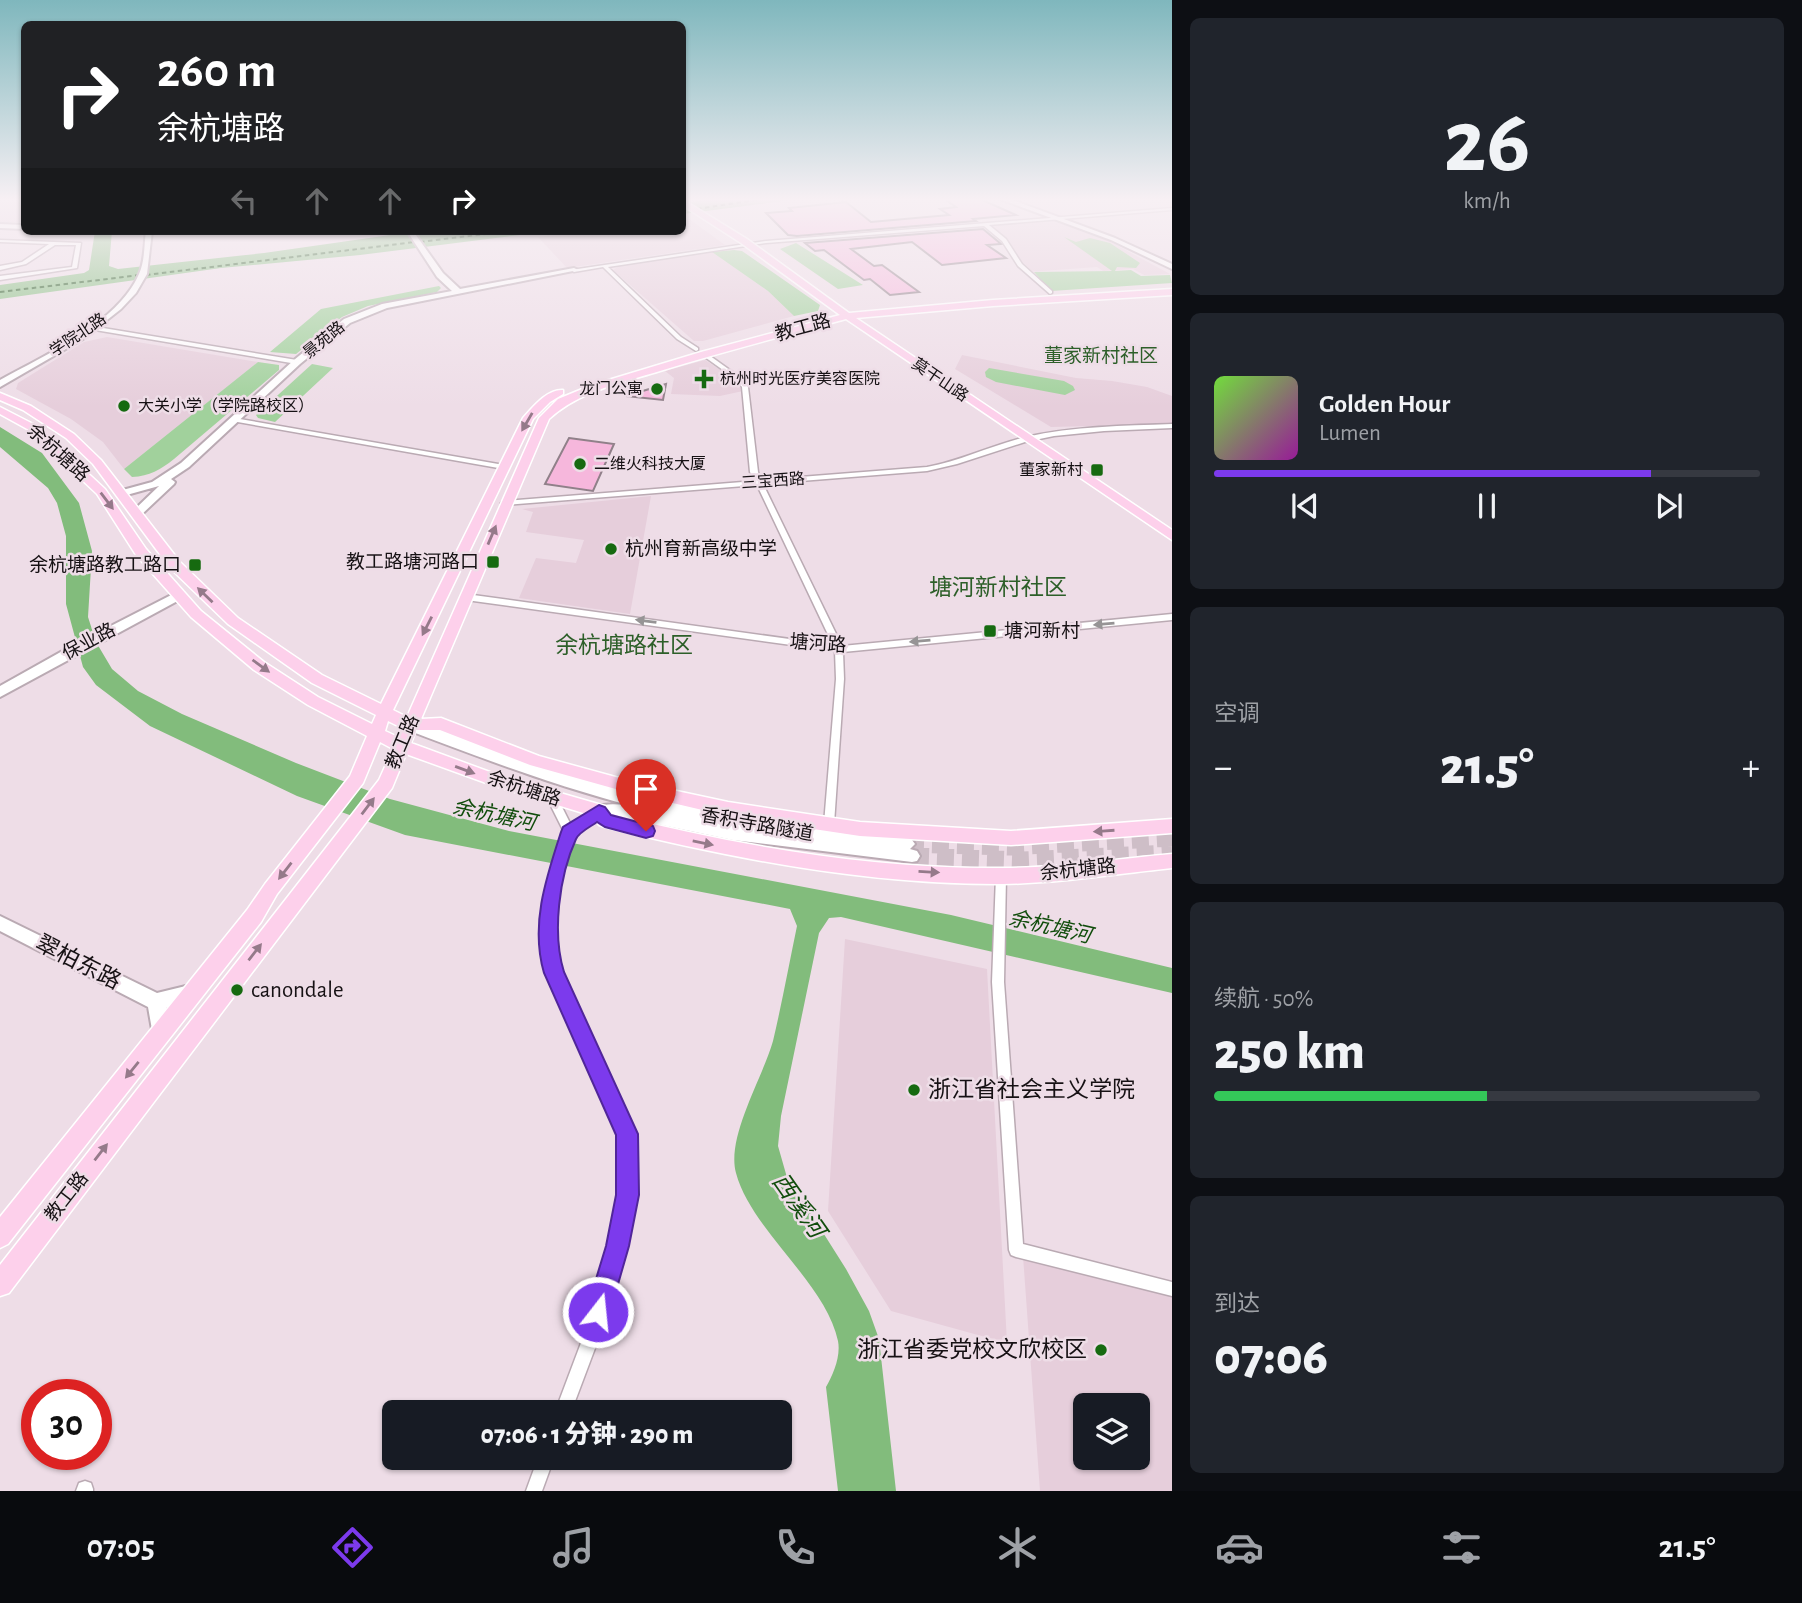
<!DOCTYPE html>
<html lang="zh">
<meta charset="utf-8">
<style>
body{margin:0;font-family:"Alegreya Sans","Noto Sans SC",sans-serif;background:#20242c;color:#f1f3f6;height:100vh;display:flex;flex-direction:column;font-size:26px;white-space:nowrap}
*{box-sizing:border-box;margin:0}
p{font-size:23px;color:#9ea1a6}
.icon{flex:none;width:38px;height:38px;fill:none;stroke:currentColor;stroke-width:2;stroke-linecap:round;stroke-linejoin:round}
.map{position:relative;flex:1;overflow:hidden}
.side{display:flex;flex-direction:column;gap:18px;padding:18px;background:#0d0f14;width:630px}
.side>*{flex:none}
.banner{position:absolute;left:21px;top:21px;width:665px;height:214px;border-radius:10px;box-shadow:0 2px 5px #0004;background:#202124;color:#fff;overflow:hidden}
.fabs{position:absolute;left:1073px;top:1393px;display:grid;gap:14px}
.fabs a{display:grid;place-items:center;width:77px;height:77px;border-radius:10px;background:#171b24;box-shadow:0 2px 5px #0004;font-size:35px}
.speed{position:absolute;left:21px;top:1379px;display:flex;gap:14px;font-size:35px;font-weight:700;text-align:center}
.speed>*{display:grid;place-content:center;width:91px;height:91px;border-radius:50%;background:#171b24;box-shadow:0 2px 5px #0004;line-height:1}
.speed .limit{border:10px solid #d22;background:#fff;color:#111}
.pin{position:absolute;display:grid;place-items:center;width:60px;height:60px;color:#fff;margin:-72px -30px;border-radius:50% 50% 50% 0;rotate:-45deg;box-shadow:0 0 7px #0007}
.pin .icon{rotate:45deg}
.me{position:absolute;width:77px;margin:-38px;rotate:16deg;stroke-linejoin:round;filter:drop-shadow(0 0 5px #0008)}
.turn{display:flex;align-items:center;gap:24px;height:147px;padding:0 21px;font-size:32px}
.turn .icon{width:91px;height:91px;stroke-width:2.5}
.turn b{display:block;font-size:49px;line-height:60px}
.lanes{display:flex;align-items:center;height:66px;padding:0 21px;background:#0003;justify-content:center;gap:35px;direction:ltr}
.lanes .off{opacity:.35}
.big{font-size:52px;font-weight:800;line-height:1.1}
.side .widget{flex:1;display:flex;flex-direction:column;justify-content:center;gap:10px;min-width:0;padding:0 24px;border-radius:10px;background:#20242c}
.side .dial{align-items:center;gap:0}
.dial b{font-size:91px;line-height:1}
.song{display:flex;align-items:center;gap:21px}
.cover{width:84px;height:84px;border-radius:10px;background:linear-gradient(135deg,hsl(100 70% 55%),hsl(300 70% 35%))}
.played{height:7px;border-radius:4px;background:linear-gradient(90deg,#7c3aed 80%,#363941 80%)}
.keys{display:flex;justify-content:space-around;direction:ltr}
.heat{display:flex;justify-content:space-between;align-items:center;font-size:38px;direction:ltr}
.charge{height:10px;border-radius:5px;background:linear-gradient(90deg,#34c759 50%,#363941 0)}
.trip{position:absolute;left:382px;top:1400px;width:410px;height:70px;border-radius:10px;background:#171b24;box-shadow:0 2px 5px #0004;font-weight:800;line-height:70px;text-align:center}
.tab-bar{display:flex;height:112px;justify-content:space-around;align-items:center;background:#090b0e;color:#9ea1a6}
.tab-bar .icon{width:49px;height:49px}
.tab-bar .active{color:#7c3aed}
.tab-bar b{font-size:32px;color:#f1f3f6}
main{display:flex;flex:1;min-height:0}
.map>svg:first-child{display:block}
.built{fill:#e6cedb;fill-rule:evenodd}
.green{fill:#a1d19c}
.water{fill:#82bc7c}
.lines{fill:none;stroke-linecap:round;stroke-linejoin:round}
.ferry{stroke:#114d0c;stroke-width:2;stroke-dasharray:4.5 3.5;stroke-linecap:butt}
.building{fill:#f6b7dc;stroke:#908089;stroke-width:2}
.secondary-tunnel{stroke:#cebec7;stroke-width:17;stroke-dasharray:17 8;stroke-linecap:butt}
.street-casing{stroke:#baaab3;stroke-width:3}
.secondary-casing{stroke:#baaab3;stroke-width:4}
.primary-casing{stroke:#fff;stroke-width:3}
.street{fill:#fff;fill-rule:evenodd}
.secondary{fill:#fff;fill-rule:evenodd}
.primary{fill:#fdd0eb;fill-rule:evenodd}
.oneway{fill:#957a8a}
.oneway2{fill:#969495}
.route{fill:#7c3aed;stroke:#51269a;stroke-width:2}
.poi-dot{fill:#166a10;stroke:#eedde7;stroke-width:2.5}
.labels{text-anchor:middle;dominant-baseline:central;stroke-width:5;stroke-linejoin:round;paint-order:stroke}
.far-street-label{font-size:16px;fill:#161114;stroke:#eedde7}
.far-poi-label{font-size:16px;fill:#161114;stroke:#eedde7;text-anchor:start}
.street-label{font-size:19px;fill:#161114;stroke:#eedde7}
.far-quarter-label{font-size:19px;fill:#2d5f29;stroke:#eedde7}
.poi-label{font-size:19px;fill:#161114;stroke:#eedde7;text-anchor:start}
.water-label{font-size:21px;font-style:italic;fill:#114d0c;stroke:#eedde7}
.quarter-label{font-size:23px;fill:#2d5f29;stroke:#eedde7}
.near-street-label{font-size:23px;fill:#161114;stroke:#eedde7}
.near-poi-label{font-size:23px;fill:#161114;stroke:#eedde7;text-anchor:start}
.near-water-label{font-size:24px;font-style:italic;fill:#114d0c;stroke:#eedde7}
</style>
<main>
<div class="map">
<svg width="1172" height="1491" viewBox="0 0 1172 1491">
<rect width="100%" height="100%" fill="#eedde7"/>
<path class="built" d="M0,198H24V222H0Z
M683,219H689L725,245L567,268L538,237L587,231H682Z
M1050,220L1109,241L1170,274L1144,275L1133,269L1103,271L1097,267L1028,272L988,225Z
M712,252L768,291L794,316L703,341H694L613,270L619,266Z
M107,337L258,362L124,469L103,442L71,419L16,389L18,383L84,342Z
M962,355L1076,378L1112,381L1147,387L1172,396V424L1051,427L955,369Z
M705,360L736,380L743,391L720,396L671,394L674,378L665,371Z
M651,496L630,614L519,598L536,558L576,563L584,540L526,532L533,512L522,509Z
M845,939L987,969L1007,1343L891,1311L828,1211Z
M1023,1256L1172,1295V1491H1040ZM1085,1405H1138V1458H1085Z"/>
<path class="green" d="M1064,237L1076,242L1090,238L1110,243L1140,263L1136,268L1117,267L1115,271L1131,270L1141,276L1170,275L1172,283L1051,291L1034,272L1112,271Z
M796,243L863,285L838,289L780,249Z
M734,250L742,251L820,305L818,311L794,316L768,291L712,252Z
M439,286L441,288L437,292L368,306L342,317L296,354L270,352L321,309Z
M258,362L279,365V370L174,459C160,470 150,476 132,477L124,469Z
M312,364L333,368L275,422L258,418L256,415Z
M989,368L1064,381L1073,386L1075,390L1065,395L996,382L986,377L985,372Z"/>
<path class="water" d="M723,198H805L683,214L682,203Z
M95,231H112L109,266L118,269L264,253L418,231H551L360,255L221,268L0,299V285L84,273L89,270Z
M0,427L42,453L79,503L92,551L88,617L96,642L112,669L138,691L182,714L296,763L390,799L509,831L951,915L1172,968V993L841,917L829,918L819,933L781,1116L778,1146L786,1174L846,1269L869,1311L879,1339L896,1491H838L826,1387C833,1375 841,1356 838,1341C826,1283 751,1230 736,1173C726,1137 763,1077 773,1041C782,1003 789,964 797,926L790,909L405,835L297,796L150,726L96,685L83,667L66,604V536L57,503L48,488L0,447Z"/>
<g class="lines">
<path class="ferry" d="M697,209L768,198
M682,210L691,209
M420,242L510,231
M146,275L415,242
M0,292L140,275"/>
</g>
<path class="building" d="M943,198H978L1016,215L973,219L976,221L797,236L788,235L766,213L792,211L789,208L846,202L871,222L949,215L940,209L956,207Z
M983,229L1001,244L987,245L1006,258L942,265L912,242L851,249L874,266L882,265L919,292L890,295L870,279L864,280L824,250L815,251L805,243Z
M666,384L663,400L626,396Z
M569,438L614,444L593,491L545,484Z"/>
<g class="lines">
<path class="secondary-tunnel" d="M907,844L1007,847L1172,838
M912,856L1022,860L1172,853"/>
<defs>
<path id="street" d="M1172,208V210L989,225L1006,239L1022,264L1052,291V293L1050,294L1018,266L1002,241L984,226L766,243L608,267L681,337L698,348V350L696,351L677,339L603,267L574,272L571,270L766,241Z
M0,240L81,243L77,268L0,280V276L72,267L76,245H55L26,264L0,270V266L22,262L49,244L0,242Z
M91,326L297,360L300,362L297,364L89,329L88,328Z
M702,353H706L741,378L748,387L758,472L761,480L927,467C961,461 992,445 1026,437C1074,426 1123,426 1172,424V428L1104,431L1054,436L1025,442L957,464L927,471L763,484L842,646L1172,614V620L843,652L844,679L834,824L833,827L829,828L825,827L824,824L836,679L835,651L466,600L462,597L466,594L833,645L757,485L505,505L501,503L505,501L755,481L750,472L742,387L737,380L702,355Z
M234,418L504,465L507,467L504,469L232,421L231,420Z
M552,794L556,795L571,825L595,808L599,807L603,808L604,811L603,814L573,834L559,882L553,926L554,952L560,972L619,1098L634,1134L636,1161L635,1195L624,1246L600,1335L571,1412H555L584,1335L610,1246L621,1195L622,1161L620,1134L608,1101L548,973C546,966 543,959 542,952C536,912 552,870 564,832L547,798L548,795Z
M1001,871L1005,873L1006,876L1004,982L1023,1244L1172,1282V1296L1016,1257L1011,1255L1009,1250L992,982L996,876L997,873Z
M538,1458H554L542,1491H526Z
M85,1481L91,1483L93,1489V1491H76L79,1483Z"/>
<path id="secondary" d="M997,198H1007L1115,238L1172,264V269L1111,240Z
M0,224L24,225V229L0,228Z
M146,231H152L147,274L136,293L121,309L83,339L0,387V380C45,355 118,323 139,274C145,261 144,245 146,231Z
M407,231H413L443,273L460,289L574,268L578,270L387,308L350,323L300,364L189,467L171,479L175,482L174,484L141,515H133V511L159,486L123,496L118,493L119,491L152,482L181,463L294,360L344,319L382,304L452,291L437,277Z
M179,591L183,592V598L0,697V686L66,649Z
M410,720L534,765L654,799L779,825L907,838L912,840L915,844L910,849L917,851L920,856L917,861L912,862L733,840L619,816L594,815L592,811L594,807C616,800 640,808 661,813C574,793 489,761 405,729L403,725Z
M0,916L157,993L194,984L200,986L203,992L200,998L166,1008L169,1035L166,1041L160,1044L154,1041L148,1007L0,931Z"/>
<path id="primary" d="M682,199L747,239L849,313L993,300L1172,289V295L993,306L856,318L1172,530V540L846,319C784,336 721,352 660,371C621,383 579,391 549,419L421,719L441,718L539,756L630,781L728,802L860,822L1011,831L1172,819V833L1011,845L860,836L728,816L630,793L530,765L440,730H416L411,743L498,775L605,806L611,814C739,846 869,869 1002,868C1059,868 1115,859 1172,854V868C1116,874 1060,883 1003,884C868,885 735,859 605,827L599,825L593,816L489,784L406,754L392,788L9,1293L0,1296V1265L379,780L393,749L380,742L363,783L277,894L261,922L8,1244L0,1248V1217L247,910L265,884L350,776L367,736L308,705L254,670L191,617L136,555L97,494L29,430L0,414V407L37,426L105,489L146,549L201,611L264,662L318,697L372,724L376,715L312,683L228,624L170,568L93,464L66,438L23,410L0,400V393L31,406L74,434L101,460L180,562L238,618L322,675L381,704L523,418C533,407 547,389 563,390V394L550,402L533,419L393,710L407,717L539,418L558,399L592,385L701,352L840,315L741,243L682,205ZM388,721L402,728L398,737L385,731Z"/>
</defs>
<use href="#street" class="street-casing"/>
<use href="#secondary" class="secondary-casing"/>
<use href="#primary" class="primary-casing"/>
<use href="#street" class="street"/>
<use href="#secondary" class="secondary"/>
<use href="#primary" class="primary"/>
</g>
<defs><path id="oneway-solid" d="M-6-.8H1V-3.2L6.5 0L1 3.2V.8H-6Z" transform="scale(1.75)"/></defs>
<g class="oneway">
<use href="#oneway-solid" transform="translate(527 422) rotate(120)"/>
<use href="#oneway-solid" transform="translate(107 501) rotate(53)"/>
<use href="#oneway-solid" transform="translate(492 535) rotate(-67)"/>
<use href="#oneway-solid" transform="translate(205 595) rotate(-136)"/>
<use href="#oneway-solid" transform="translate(427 626) rotate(117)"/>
<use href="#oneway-solid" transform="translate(261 666) rotate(36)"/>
<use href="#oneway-solid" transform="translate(465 770) rotate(20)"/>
<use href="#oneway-solid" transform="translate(368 806) rotate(-53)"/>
<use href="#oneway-solid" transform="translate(1104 831) rotate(176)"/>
<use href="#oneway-solid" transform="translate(703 843) rotate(11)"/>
<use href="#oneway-solid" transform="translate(285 871) rotate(128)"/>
<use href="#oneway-solid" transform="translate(929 872) rotate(3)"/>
<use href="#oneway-solid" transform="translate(255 952) rotate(-52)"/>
<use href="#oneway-solid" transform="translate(132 1070) rotate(129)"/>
<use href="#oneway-solid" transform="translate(101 1152) rotate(-52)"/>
</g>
<g class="oneway2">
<use href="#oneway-solid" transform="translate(646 621) rotate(-173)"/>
<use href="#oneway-solid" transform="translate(1104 624) rotate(175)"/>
<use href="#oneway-solid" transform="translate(920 641) rotate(175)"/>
</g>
<linearGradient id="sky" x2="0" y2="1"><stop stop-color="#7fb7bd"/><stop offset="0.49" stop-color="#f7f0f4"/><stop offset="1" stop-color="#f7f0f4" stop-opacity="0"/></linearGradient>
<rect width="1172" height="407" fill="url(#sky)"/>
<path class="route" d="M599,805L605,807L611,815L653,826L655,831L653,836L646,838L605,827L597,822C590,827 579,832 576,839C559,876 552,934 564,972L638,1134L639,1195L629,1246L610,1312L607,1321L598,1325L589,1321L586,1312L606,1246L616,1195V1135L544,973C530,925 546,878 561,832L563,827Z"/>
<g class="poi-dot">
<path d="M700.5 368.5h7v7h7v7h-7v7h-7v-7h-7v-7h7z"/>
<circle cx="657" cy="389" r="7"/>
<circle cx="124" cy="406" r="7"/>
<circle cx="580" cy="464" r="7"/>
<rect x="1090" y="463" width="14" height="14" rx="3.5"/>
<circle cx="611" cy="549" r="7"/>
<rect x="486" y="555" width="14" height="14" rx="3.5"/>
<rect x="188" y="558" width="14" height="14" rx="3.5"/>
<rect x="983" y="624" width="14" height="14" rx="3.5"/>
<circle cx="237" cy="990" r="7"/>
<circle cx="914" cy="1090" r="7"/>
<circle cx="1101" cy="1350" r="7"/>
</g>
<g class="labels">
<g class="far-street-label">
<text transform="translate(78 335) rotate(-34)">学院北路</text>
<text transform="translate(324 340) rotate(-39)">景苑路</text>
<text transform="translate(940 380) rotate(34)">莫干山路</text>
<text transform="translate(773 481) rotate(-4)">三宝西路</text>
</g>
<g class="far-poi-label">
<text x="720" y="379">杭州时光医疗美容医院</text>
<text x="643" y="389" text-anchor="end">龙门公寓</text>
<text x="138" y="406">大关小学（学院路校区）</text>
<text x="594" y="464">二维火科技大厦</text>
<text x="1083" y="470" text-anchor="end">董家新村</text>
</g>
<g class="street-label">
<text transform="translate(803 328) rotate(-15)">教工路</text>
<text transform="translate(58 453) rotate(42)">余杭塘路</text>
<text transform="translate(89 642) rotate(-28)">保业路</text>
<text transform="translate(818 644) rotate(4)">塘河路</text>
<text transform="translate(403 742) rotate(-67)">教工路</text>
<text transform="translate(524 789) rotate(18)">余杭塘路</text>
<text transform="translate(757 825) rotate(10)">香积寺路隧道</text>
<text transform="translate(1078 870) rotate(-6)">余杭塘路</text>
<text transform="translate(67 1197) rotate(-52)">教工路</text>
</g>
<g class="far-quarter-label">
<text x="1101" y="356">董家新村社区</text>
</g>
<g class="poi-label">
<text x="625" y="549">杭州育新高级中学</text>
<text x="479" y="562" text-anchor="end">教工路塘河路口</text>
<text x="181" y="565" text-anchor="end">余杭塘路教工路口</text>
<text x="1004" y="631">塘河新村</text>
</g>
<g class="water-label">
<text transform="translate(494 815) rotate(12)">余杭塘河</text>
<text transform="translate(1050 927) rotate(13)">余杭塘河</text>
</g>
<g class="quarter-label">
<text x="998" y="588">塘河新村社区</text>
<text x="624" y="646">余杭塘路社区</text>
</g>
<g class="near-street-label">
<text transform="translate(78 963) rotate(27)">翠柏东路</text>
</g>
<g class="near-poi-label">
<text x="251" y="990">canondale</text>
<text x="928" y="1090">浙江省社会主义学院</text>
<text x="1087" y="1350" text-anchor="end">浙江省委党校文欣校区</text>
</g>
<g class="near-water-label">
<text transform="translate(798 1206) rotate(55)">西溪河</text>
</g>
</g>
</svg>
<div class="fabs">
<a><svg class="icon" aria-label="layers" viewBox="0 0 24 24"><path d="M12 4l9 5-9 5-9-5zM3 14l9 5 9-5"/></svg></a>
</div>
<div class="speed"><div class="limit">30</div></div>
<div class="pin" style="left:646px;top:831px;background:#d93025"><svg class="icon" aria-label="arrive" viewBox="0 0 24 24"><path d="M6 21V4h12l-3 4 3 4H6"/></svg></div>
<svg class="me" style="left:598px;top:1312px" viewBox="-20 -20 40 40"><circle r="17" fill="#7c3aed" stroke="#fff" stroke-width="3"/><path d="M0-11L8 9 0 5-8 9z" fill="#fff"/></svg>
<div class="trip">07:06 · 1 分钟 · 290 m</div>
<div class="banner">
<div class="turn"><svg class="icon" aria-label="right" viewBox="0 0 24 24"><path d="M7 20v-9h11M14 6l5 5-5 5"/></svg><div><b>260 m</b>余杭塘路</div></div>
<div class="lanes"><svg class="icon off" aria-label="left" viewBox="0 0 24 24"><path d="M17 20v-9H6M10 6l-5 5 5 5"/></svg><svg class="icon off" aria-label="ahead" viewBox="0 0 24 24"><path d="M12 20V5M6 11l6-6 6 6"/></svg><svg class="icon off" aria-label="ahead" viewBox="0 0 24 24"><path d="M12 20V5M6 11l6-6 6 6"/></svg><svg class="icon" aria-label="right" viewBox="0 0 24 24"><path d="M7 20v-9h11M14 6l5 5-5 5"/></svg></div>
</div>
</div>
<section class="side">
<div class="widget dial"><b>26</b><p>km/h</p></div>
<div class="widget">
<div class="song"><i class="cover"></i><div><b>Golden Hour</b><p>Lumen</p></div></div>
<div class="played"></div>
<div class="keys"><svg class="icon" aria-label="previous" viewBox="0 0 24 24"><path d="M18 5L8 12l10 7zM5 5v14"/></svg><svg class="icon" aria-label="pause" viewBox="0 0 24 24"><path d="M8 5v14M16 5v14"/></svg><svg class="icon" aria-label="next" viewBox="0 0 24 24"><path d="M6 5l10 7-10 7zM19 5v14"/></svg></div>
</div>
<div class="widget"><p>空调</p>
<div class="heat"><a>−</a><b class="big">21.5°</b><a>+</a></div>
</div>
<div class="widget"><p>续航 · 50%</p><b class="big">250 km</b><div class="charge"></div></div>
<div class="widget"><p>到达</p><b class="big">07:06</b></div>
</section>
</main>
<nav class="tab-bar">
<b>07:05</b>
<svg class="icon active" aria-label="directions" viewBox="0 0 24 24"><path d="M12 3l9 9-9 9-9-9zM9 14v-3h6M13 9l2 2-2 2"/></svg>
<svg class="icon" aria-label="music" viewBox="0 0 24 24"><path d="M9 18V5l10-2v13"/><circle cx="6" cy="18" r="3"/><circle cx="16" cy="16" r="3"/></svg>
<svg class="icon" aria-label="phone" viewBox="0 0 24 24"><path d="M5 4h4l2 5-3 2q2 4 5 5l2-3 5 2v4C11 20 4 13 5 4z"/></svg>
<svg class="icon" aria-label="climate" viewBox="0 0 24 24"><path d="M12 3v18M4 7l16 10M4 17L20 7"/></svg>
<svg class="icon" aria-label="car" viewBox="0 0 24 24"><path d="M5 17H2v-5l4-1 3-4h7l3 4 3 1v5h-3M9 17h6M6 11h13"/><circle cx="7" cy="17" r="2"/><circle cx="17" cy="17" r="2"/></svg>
<svg class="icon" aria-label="filters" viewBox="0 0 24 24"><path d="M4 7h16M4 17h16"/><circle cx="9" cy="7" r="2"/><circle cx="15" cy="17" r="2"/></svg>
<b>21.5°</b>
</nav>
